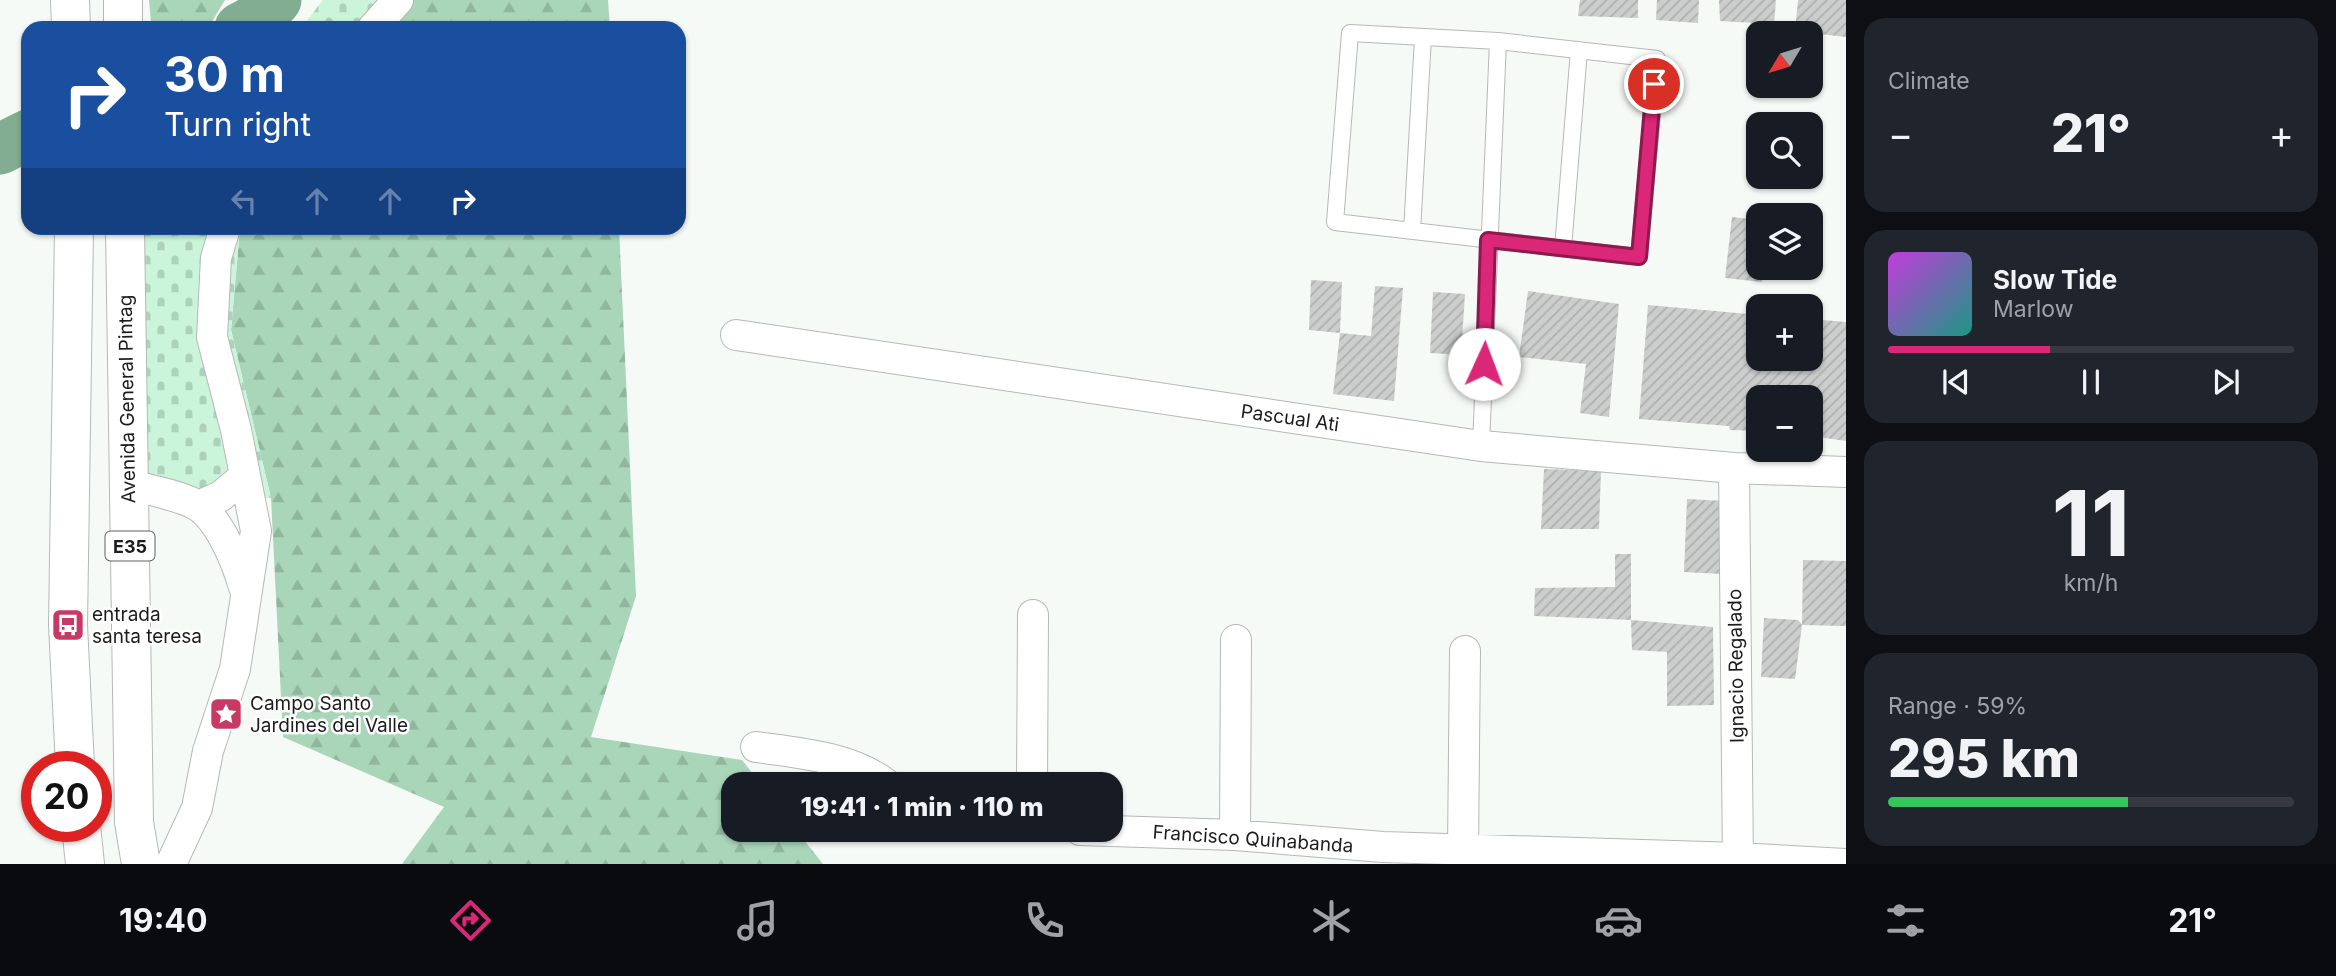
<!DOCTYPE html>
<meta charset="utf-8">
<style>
body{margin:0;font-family:Inter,sans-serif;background:#20242c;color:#f1f3f6;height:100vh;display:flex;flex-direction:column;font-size:26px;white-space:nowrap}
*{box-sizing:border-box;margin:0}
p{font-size:23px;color:#9ea1a6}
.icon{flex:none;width:38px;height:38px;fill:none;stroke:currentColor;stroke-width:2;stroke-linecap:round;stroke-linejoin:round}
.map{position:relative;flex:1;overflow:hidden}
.panel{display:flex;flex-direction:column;gap:18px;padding:18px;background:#0d0f14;width:490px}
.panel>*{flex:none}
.top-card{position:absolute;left:21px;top:21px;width:665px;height:214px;border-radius:21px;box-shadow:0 2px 5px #0004;background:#1a4fa0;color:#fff;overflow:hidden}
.needle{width:46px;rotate:232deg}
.buttons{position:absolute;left:1746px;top:21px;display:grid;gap:14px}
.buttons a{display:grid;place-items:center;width:77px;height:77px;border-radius:14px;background:#171b24;box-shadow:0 2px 5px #0004;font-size:35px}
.speed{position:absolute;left:21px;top:751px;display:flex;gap:14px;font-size:35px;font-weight:700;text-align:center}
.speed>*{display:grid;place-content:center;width:91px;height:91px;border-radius:50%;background:#171b24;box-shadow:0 2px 5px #0004;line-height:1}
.speed .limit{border:10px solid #d22;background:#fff;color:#111}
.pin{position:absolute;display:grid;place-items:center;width:60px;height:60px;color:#fff;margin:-30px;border:4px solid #fff;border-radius:50%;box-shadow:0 2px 7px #0007}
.me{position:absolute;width:77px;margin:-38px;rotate:2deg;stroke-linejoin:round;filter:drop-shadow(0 0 5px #0008)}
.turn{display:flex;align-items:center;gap:24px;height:147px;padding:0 28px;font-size:32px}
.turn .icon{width:91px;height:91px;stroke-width:2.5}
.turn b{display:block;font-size:49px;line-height:60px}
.lanes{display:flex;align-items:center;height:66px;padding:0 28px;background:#0003;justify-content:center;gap:35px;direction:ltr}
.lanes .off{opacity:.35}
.big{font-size:52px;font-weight:800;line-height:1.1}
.panel .tile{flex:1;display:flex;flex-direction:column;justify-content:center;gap:10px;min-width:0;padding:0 24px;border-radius:21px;background:#20242c}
.panel .dial{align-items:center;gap:0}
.dial b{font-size:91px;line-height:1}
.song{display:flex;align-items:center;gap:21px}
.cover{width:84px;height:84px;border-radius:10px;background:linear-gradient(135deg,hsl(290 70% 55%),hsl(170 70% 35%))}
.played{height:7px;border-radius:4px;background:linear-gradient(90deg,#db2777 40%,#363941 40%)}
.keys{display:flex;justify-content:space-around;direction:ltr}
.heat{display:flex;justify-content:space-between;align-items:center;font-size:38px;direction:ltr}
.charge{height:10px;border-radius:5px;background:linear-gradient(90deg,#34c759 59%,#363941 0)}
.trip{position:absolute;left:721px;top:772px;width:402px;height:70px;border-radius:21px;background:#171b24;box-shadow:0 2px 5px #0004;font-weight:800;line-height:70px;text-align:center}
.dock{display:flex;height:112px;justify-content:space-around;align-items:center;background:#090b0e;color:#9ea1a6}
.dock .icon{width:49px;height:49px}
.dock .selected{color:#db2777}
.dock b{font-size:32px;color:#f1f3f6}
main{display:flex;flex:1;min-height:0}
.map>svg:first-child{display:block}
.forest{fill:url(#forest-firs)}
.cemetery{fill:url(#cemetery-stones)}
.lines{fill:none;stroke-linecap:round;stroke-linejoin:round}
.river{stroke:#82ad92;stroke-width:51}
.building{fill:url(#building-hatch)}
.lane-casing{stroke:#b5b8b6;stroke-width:18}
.street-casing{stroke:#b5b8b6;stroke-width:32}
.highway-casing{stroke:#b5b8b6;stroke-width:40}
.lane{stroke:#fff;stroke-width:16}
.street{stroke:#fff;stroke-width:30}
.highway{stroke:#fff;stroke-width:38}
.route-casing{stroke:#8e194d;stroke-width:18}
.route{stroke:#db2777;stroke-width:12}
.labels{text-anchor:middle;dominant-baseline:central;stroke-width:5;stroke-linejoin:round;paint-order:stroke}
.shield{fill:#fff;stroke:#5f605f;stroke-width:2}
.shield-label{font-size:18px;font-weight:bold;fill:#1b1c1b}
.street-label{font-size:19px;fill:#1b1c1b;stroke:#fff}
.poi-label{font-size:19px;fill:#1b1c1b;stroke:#fff;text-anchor:start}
</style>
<main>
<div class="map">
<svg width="1846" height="864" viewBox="0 0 1846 864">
<defs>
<pattern id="forest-firs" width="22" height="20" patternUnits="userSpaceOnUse" patternTransform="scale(1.75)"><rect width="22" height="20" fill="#a9d5b9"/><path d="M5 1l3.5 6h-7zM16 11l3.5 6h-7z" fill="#91b69e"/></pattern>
<pattern id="cemetery-stones" width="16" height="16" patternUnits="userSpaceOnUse" patternTransform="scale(1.75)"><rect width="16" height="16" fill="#cbf5da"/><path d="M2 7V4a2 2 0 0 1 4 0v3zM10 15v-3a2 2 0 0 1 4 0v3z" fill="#aed1ba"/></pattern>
<pattern id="building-hatch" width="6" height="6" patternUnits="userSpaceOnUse" patternTransform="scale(1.75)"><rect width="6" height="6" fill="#cbcecc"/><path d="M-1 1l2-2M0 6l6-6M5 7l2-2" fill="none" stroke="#aeb0af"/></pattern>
</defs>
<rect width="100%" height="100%" fill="#f6faf7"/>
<path class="forest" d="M149,0H225L210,25L151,22Z
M413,0H608L610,28H385Z
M240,228H619L636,596L591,737L742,760L761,784H733V830H796L823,864H402L444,807L283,737L271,498L231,330Z"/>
<path class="cemetery" d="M323,0H413L385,28H301Z
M137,228H240L231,330L271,498L143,496Z"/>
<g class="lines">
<path class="river" d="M240,28L259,18L276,0
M0,149L28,135"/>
</g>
<path class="building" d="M1580,0H1638V18L1578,16Z
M1657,0H1699L1698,23L1656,20Z
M1719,0H1776L1774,24L1720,21Z
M1798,0H1846V37L1795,31Z
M1732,217L1759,220V268H1764L1762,282L1725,278Z
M1311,280L1342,282L1340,333L1371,336L1375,286L1403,288L1394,401L1333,394L1340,333L1309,330Z
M1528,291L1619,304L1609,417L1580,413L1586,364L1519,357Z
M1433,292L1465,294L1461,355L1430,353Z
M1648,305L1759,315V359H1811V319L1846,322V441L1811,436V397H1759V431L1730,430L1729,426L1639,419Z
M1544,469L1601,471L1599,529H1541Z
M1687,499L1725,501L1721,574L1684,572Z
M1615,554H1631V620L1534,616L1535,588L1615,587Z
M1803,560L1846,561V626L1802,625L1795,679L1761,677L1764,618L1798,620L1802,625Z
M1631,620L1713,627L1714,705L1667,706V652L1632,650Z"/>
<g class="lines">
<defs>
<path id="lane" d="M1350,33L1498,41L1657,59L1639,257L1335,222Z
M1412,231L1423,37
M1563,248L1579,50
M1481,446L1498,41"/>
<path id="street" d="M373,28L398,0
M736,335L1481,446L1734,468L1846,472
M1734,468L1738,864
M129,484C147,490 183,496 198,506C220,520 237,563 244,587
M199,506L221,496L245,476
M756,747C800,753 851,757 886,784
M1032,784L1033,615
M1080,830L1235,835L1383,847L1738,858L1846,864
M1235,835L1236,640
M1463,850L1465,651
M171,864L197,808L208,751L235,669L256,531L236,430L212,337L216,258L225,228"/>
<path id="highway" d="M70,0L71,28
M123,0V28
M74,228L68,625L75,766
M125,228L134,822L141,864
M81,826L85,864"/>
</defs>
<use href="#lane" class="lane-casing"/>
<use href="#street" class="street-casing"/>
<use href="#highway" class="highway-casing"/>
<use href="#lane" class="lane"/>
<use href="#street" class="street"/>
<use href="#highway" class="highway"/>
</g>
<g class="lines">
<defs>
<path id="route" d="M1484,364L1488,240L1639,257L1654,84"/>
</defs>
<use href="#route" class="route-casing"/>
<use href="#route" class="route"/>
</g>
<defs>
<symbol id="bus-square" viewBox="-11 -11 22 22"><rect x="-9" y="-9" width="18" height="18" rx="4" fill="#c83a65" stroke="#fff"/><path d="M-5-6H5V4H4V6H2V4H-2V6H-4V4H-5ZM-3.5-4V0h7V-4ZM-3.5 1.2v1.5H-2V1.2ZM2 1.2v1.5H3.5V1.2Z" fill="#fff"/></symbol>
<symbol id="sight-square" viewBox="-11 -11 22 22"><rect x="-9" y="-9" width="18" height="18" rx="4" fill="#c83a65" stroke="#fff"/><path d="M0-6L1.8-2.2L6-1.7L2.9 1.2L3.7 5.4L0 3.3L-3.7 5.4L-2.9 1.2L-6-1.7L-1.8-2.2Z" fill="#fff"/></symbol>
</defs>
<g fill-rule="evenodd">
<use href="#bus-square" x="49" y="606" width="38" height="38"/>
<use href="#sight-square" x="207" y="695" width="38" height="38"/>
</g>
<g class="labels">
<rect class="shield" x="105.5" y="531.5" width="49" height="29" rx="5"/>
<g class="shield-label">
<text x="130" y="546">E35</text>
</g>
<g class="street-label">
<text transform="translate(127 399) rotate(-91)">Avenida General Pintag</text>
<text transform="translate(1290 418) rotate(8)">Pascual Ati</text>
<text transform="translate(1736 666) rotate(-91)">Ignacio Regalado</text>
<text transform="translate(1253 839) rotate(4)">Francisco Quinabanda</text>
</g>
<g class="poi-label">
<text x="92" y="614">entrada<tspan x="92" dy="22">santa teresa</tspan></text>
<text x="250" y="703">Campo Santo<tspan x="250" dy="22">Jardines del Valle</tspan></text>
</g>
</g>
</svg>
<div class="buttons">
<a><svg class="needle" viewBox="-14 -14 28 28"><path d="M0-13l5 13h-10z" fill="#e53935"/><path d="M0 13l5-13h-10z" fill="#9ea1a6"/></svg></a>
<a><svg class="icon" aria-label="search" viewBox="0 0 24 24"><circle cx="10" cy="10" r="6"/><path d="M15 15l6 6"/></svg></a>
<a><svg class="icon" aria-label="layers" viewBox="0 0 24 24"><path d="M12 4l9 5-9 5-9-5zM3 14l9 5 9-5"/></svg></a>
<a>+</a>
<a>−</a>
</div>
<div class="speed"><div class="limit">20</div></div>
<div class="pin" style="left:1654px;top:84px;background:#d93025"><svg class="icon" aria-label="arrive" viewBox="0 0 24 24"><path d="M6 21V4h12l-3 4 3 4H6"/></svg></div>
<svg class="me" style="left:1484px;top:364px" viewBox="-20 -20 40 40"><circle r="19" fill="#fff"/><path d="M0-13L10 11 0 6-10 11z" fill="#db2777"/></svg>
<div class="trip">19:41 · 1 min · 110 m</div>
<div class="top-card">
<div class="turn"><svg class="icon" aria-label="right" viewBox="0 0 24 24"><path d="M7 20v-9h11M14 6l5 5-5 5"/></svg><div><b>30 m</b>Turn right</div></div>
<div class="lanes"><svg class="icon off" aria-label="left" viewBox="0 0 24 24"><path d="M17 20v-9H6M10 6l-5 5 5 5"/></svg><svg class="icon off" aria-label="ahead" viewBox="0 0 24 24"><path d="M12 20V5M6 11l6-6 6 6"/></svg><svg class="icon off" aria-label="ahead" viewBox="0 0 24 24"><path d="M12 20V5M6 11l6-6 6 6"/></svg><svg class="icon" aria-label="right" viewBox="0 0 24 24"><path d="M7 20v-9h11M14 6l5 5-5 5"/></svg></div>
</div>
</div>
<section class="panel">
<div class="tile"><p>Climate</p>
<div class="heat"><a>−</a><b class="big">21°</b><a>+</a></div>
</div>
<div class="tile">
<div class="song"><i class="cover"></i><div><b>Slow Tide</b><p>Marlow</p></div></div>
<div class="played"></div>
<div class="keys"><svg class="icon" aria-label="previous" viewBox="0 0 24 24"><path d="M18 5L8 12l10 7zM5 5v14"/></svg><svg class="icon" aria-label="pause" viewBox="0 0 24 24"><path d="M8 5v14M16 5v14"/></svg><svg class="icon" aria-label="next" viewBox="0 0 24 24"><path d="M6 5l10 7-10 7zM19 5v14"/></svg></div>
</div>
<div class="tile dial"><b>11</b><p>km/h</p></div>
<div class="tile"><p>Range · 59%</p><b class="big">295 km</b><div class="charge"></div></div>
</section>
</main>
<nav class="dock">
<b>19:40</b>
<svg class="icon selected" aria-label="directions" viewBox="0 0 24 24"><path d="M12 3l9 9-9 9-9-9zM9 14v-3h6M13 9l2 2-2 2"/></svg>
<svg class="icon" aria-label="music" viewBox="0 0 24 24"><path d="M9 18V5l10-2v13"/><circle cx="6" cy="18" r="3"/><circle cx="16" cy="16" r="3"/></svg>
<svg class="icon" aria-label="phone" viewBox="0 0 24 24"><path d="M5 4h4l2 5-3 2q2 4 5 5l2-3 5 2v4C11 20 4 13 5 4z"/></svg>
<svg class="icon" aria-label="climate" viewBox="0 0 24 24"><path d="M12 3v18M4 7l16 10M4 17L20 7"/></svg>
<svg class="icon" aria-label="car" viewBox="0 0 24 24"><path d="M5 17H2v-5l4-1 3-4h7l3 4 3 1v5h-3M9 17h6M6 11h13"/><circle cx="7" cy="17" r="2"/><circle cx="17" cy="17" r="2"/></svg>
<svg class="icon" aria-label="filters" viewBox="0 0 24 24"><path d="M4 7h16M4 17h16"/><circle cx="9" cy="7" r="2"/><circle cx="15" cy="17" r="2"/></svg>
<b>21°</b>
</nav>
